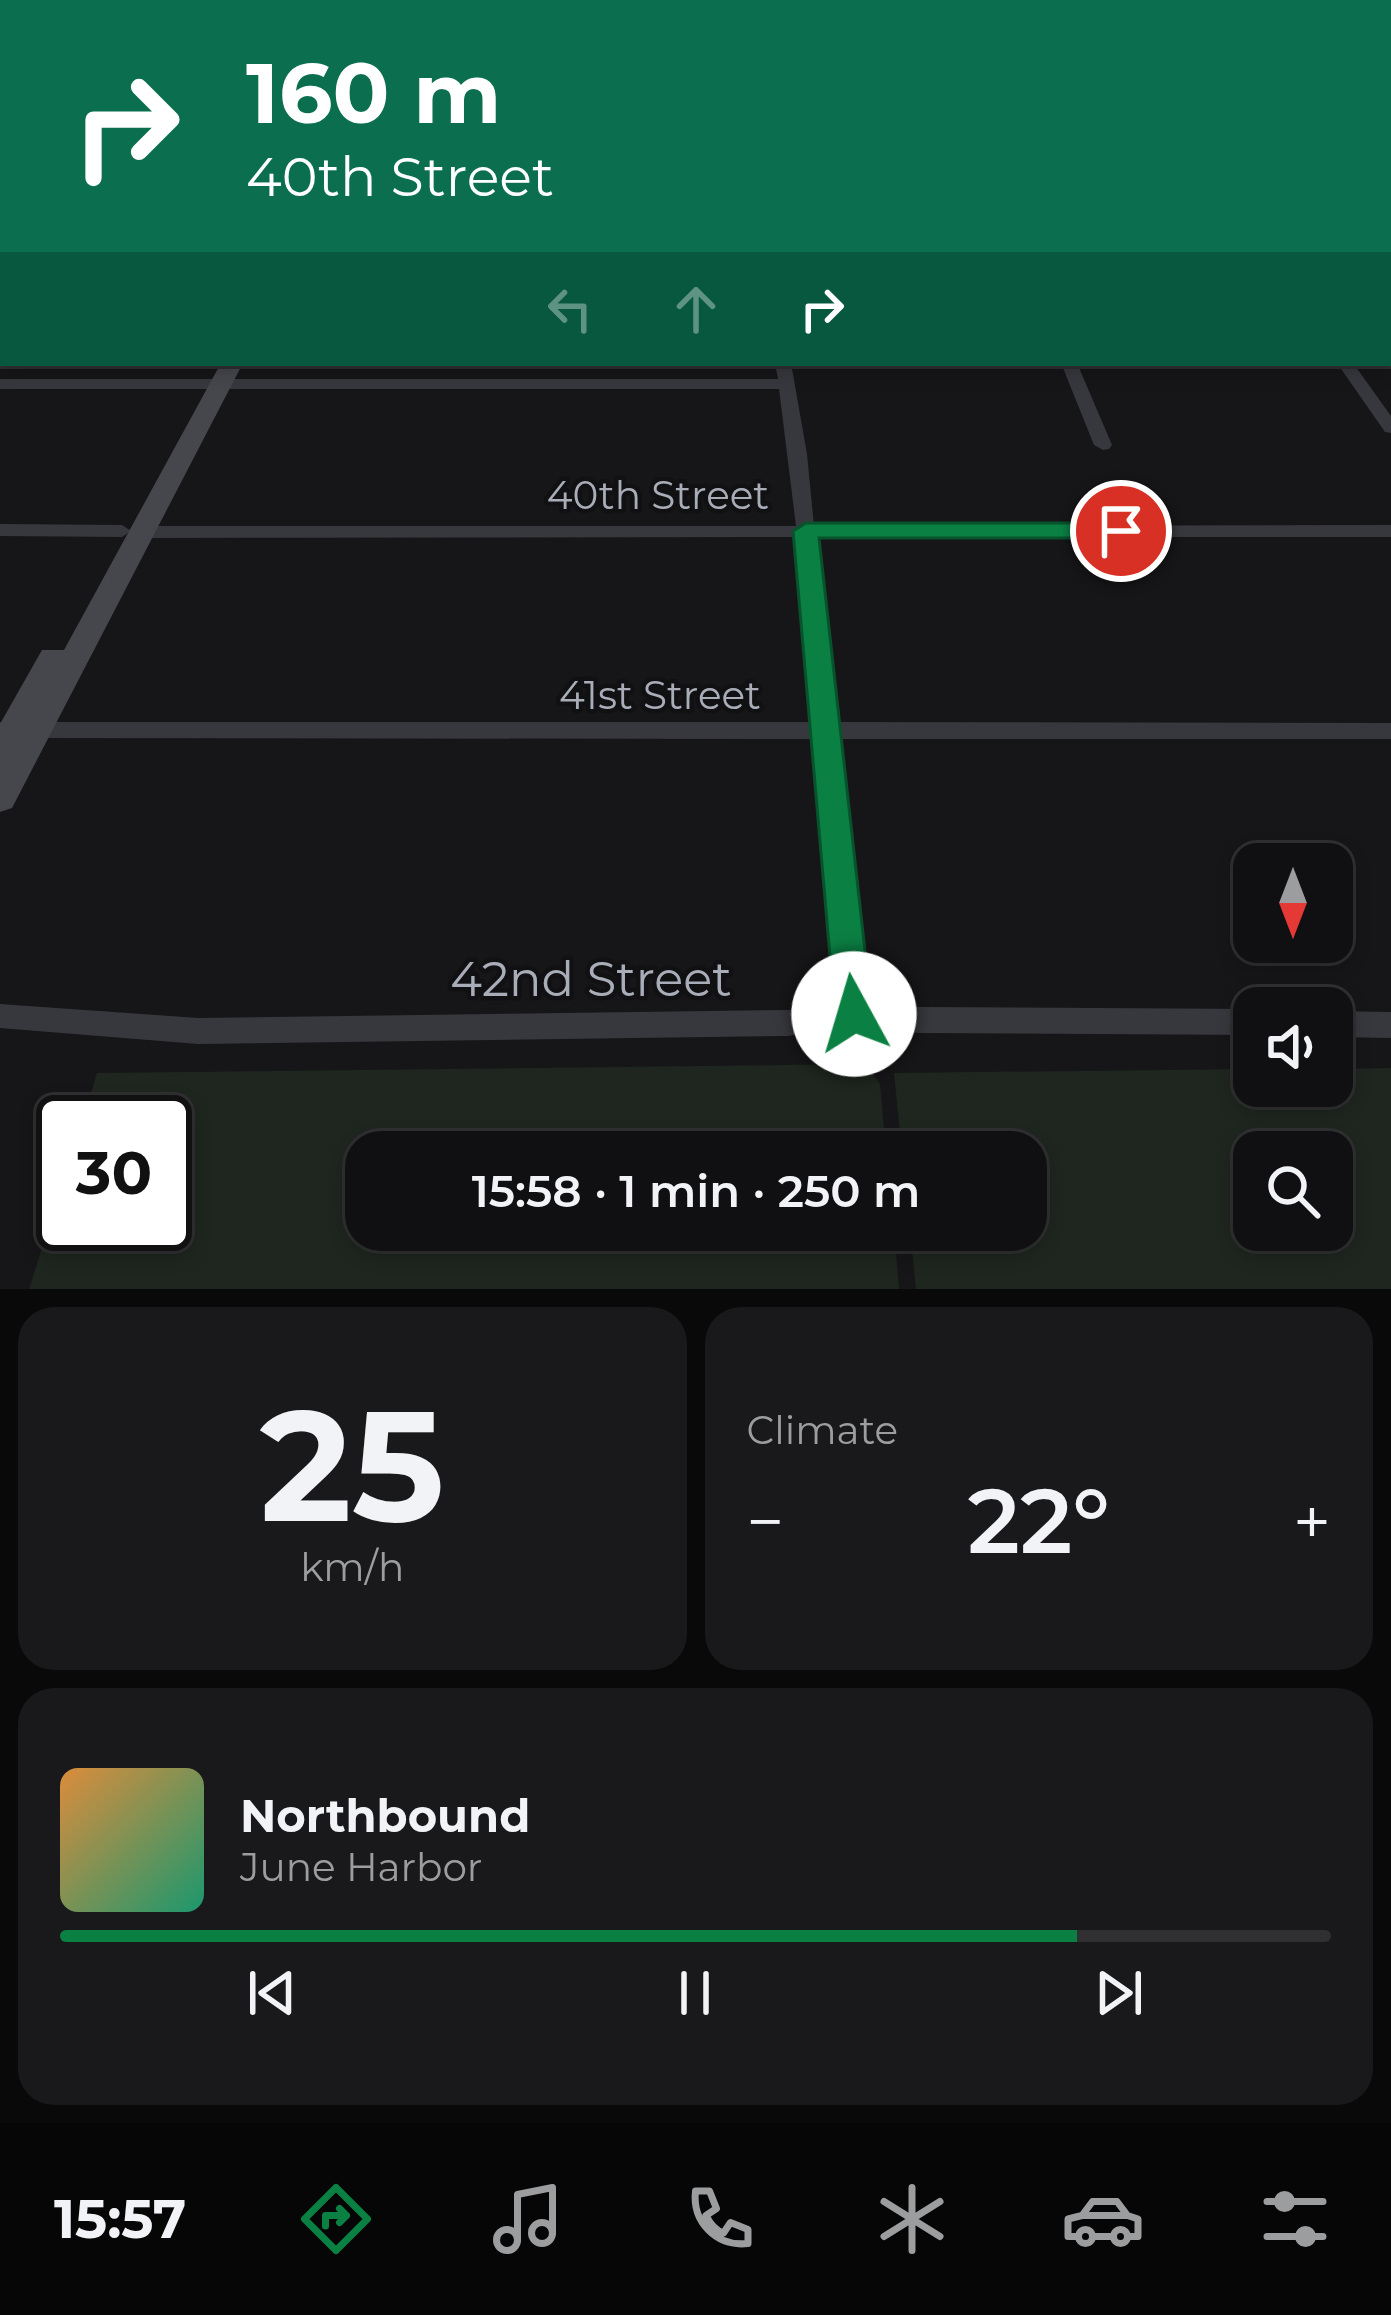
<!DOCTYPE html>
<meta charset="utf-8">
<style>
body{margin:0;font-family:Montserrat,sans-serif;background:#19191b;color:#f1f3f6;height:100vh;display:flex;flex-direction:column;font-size:45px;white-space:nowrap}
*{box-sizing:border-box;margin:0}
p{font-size:39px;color:#9c9d9f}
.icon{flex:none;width:66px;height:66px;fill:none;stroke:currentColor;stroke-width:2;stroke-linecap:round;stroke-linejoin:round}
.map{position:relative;height:1289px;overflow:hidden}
.sheet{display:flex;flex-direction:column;gap:18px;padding:18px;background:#09090a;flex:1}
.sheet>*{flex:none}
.hud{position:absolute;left:0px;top:0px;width:1392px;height:366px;box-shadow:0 6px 18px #0003,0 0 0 3px #303032;background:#0b6e4f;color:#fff;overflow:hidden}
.needle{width:78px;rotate:180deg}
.buttons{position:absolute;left:1233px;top:843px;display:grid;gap:24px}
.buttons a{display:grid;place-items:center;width:120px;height:120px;border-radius:24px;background:#101012;box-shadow:0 6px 18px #0003,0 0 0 3px #303032;font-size:60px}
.speed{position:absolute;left:36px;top:1095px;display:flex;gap:24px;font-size:60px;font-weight:700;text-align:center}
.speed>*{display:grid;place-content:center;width:156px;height:156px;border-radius:50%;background:#101012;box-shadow:0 6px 18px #0003,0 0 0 3px #303032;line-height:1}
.speed .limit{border:6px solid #111;border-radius:18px;background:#fff;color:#111}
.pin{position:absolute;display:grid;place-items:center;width:102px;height:102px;color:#fff;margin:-51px;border:6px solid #fff;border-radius:50%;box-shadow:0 3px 12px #0007}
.me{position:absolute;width:132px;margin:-66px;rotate:354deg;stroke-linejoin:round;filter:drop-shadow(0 0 9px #0008)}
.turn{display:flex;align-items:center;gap:42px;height:252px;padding:0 48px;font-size:54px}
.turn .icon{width:156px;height:156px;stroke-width:2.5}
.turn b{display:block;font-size:84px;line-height:102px}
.lanes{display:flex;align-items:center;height:114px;padding:0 48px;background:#0003;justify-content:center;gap:60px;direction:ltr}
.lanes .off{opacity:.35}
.big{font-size:90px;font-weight:600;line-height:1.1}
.sheet .widget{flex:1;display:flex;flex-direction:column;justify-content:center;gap:18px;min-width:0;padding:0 42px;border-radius:36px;background:#19191b}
.sheet .dial{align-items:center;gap:0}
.dial b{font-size:156px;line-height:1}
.song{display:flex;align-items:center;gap:36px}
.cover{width:144px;height:144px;border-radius:18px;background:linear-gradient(135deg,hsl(30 70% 55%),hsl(160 70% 35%))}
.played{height:12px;border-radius:6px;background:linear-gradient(90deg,#0b8043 80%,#303032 80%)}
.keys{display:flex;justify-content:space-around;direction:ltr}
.heat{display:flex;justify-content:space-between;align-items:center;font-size:66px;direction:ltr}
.sheet .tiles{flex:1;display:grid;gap:18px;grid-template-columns:1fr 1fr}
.widget:last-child{grid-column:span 2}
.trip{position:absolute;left:345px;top:1131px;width:702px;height:120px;border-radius:36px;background:#101012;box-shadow:0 6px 18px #0003,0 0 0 3px #303032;font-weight:600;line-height:120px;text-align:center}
.dock{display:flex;height:192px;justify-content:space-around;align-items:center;background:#060607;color:#9c9d9f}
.dock .icon{width:84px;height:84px}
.dock .current{color:#0b8043}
.dock b{font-size:54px;color:#f1f3f6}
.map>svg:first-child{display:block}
.green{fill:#1e261f;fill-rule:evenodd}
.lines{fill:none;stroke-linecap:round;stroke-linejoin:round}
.lane{stroke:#37383d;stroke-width:6}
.street{fill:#37383d;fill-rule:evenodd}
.secondary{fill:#45474d;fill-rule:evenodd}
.primary{fill:#53555c;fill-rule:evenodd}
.route{fill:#0b8043;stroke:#07532c;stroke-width:3}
.labels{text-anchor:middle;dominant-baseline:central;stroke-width:9;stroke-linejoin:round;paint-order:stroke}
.street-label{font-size:39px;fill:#a8adb8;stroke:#111113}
.near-street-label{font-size:48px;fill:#a8adb8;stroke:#111113}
</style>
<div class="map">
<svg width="1391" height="1289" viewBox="0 0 1391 1289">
<rect width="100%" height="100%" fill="#161618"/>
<path class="green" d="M865,1064L880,1084L886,1152H366V1230H894L899,1289H29L63,1182V1224H165V1122H82L97,1073Z
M1391,1068V1289H916L910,1230H1026V1152H902L894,1073L1254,1069V1086H1332V1069ZM1254,1152H1332V1230H1254Z"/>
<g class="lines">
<path class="lane" d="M1101,3L1096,0H1140"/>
<path class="street" d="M671,0H681L670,3Z
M884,0H894L895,3H885Z
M1389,31H1391V37H1389Z
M0,35H3V41H0Z
M1389,46H1391V54H1389Z
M0,83H3V89H0Z
M0,139H3V147H0Z
M1389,178H1391V186H1389Z
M0,271H3V279H0Z
M775,363H791L807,454L814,526L1391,525V537H816L836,722L1391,723V739H837L866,1003L920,1007L1254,1009V1035L920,1033L853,1026L788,1036L198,1044L0,1028V1004L198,1018L788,1010L838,1004L815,739L0,738V722H813L797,537L142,538L133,532L142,526H796L779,389H0V379H778Z
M1061,363H1077L1112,445L1109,449L1103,450L1094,445Z
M1337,363H1353L1391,416V433L1385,432Z
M0,524L122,525L131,531L122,537L0,536Z
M1332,1011L1391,1012V1038L1332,1037Z"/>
<path class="secondary" d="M407,0H421L405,3Z
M0,183H3V193H0Z
M221,363H243L12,808L0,812V724L42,650H64Z"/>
<path class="primary" d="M1053,0H1071L1073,3H1055Z
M1389,197H1391V210H1389Z"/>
</g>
<path class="route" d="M806,523H1121L1133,531L1121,538H819L872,1014L866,1026L854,1030L841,1026L835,1014L793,531Z"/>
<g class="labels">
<g class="street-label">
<text x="658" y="495">40th Street</text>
<text x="660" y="695">41st Street</text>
</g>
<g class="near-street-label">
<text x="591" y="979">42nd Street</text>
</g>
</g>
</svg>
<div class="buttons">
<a><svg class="needle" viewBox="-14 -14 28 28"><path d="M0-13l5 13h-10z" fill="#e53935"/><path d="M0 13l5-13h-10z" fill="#9c9d9f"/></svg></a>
<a><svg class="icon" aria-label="sound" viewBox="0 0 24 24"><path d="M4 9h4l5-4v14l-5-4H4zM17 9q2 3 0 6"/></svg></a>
<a><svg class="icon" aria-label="search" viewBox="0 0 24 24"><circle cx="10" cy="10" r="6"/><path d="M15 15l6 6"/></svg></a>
</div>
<div class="speed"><div class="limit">30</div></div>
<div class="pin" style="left:1121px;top:531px;background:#d93025"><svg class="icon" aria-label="arrive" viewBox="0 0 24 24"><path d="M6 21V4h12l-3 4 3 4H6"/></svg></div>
<svg class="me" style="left:854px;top:1014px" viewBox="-20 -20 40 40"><circle r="19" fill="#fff"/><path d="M0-13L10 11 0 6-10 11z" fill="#0b8043"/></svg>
<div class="trip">15:58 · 1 min · 250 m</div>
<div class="hud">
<div class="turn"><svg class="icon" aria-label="right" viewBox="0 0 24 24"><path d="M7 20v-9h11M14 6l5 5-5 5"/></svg><div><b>160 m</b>40th Street</div></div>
<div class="lanes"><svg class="icon off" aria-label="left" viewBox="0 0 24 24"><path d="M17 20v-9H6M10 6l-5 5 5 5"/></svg><svg class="icon off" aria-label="ahead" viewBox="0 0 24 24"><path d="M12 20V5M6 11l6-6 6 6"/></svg><svg class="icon" aria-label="right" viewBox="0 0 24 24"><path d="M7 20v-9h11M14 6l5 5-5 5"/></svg></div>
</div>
</div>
<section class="sheet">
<div class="tiles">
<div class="widget dial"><b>25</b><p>km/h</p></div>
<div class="widget"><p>Climate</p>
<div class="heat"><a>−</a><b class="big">22°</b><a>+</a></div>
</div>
<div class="widget">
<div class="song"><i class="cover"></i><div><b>Northbound</b><p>June Harbor</p></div></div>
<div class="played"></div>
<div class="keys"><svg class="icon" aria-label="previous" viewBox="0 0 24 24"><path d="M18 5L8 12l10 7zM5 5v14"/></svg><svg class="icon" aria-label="pause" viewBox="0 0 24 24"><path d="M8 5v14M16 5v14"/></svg><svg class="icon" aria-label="next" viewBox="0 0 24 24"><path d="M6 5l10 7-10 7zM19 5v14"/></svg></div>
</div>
</div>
</section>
<nav class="dock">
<b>15:57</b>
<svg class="icon current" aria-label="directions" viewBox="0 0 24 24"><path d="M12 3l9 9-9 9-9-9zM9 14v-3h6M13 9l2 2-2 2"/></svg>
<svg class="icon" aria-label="music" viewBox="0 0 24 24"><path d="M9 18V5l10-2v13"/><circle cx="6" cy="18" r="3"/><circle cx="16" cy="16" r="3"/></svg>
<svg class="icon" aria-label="phone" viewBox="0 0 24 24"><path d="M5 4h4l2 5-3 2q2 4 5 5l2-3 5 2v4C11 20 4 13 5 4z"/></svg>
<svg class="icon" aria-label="climate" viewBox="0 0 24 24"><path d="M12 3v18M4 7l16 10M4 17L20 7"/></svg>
<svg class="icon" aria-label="car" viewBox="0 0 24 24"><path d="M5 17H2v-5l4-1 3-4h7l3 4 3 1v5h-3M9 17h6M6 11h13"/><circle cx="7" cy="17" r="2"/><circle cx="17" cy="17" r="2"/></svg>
<svg class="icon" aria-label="filters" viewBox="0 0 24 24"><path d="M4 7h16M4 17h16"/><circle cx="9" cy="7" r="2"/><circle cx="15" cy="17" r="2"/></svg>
</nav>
